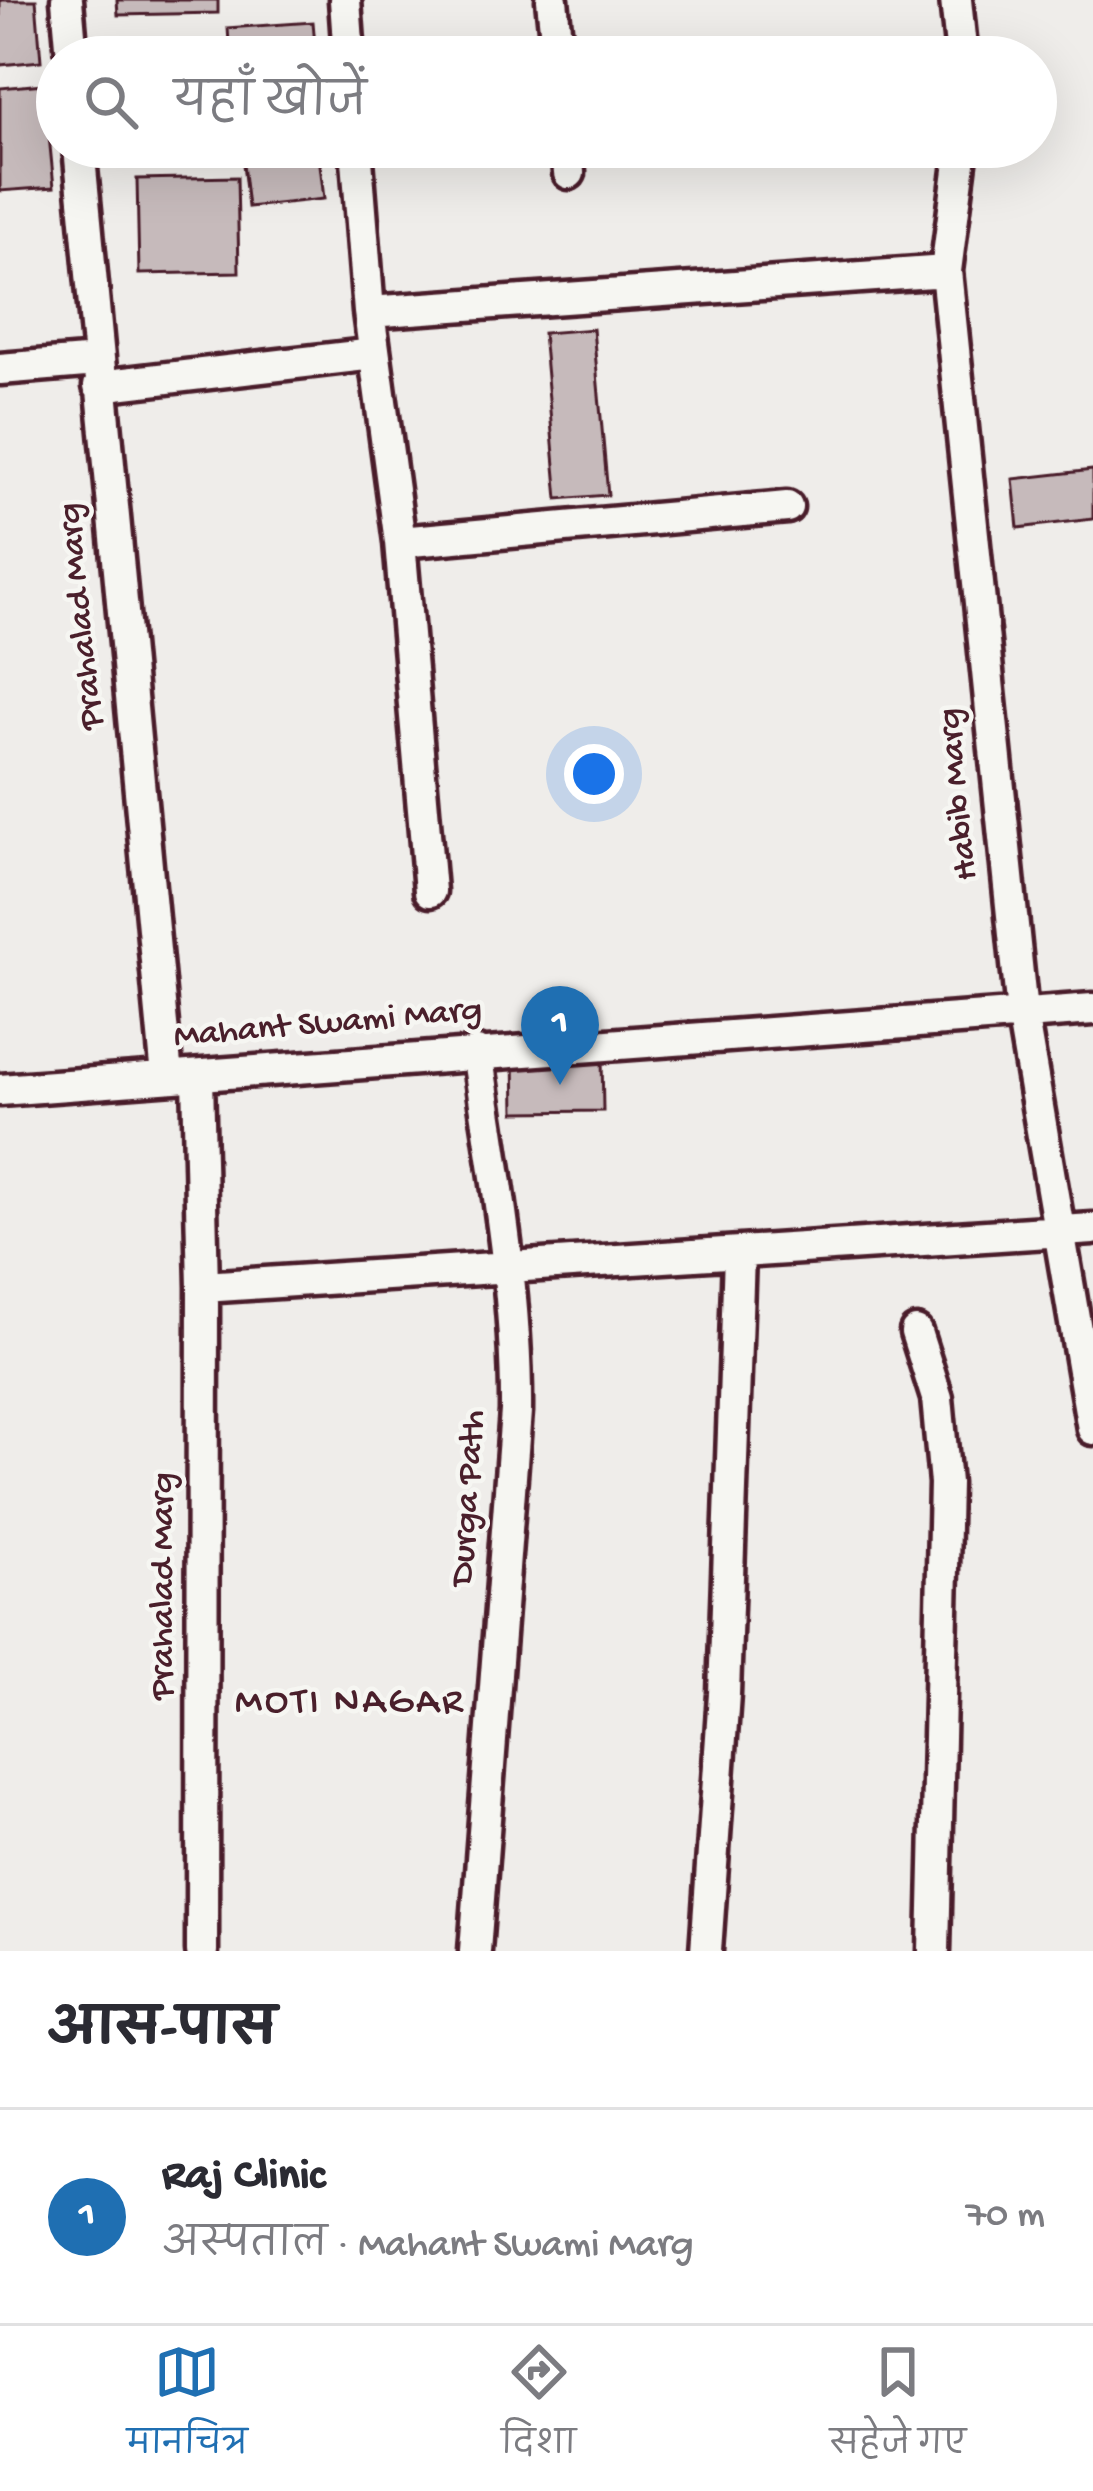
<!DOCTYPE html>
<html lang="hi">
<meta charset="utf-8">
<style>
body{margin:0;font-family:"Gochi Hand","Playpen Sans Deva",sans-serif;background:#f2f2f3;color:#2b2b33}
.you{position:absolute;left:594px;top:774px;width:42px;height:42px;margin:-30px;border:9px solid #fff;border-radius:50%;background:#1a73e8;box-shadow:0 0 0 18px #1a73e833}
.badge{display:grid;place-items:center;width:78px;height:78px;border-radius:50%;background:#1f6fb2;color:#fff;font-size:39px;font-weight:700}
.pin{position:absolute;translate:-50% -99px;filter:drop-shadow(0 3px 6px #0008)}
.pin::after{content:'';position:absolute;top:63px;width:42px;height:36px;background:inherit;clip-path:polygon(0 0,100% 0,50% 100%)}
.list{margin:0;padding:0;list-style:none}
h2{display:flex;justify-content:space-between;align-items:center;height:156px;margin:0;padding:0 48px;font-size:51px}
h2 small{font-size:39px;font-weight:400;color:#7c7c81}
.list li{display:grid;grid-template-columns:78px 1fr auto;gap:36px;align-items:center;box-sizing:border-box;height:216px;padding:0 48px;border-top:3px solid #e1e1e2}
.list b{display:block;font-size:45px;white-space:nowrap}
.list p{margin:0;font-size:39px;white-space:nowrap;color:#7c7c81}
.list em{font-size:39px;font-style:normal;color:#7c7c81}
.icon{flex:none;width:66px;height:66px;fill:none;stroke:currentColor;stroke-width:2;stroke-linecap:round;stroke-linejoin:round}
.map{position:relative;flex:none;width:1093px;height:1951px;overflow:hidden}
.search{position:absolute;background:#fff;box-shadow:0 12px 48px #0002;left:36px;right:36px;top:36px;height:132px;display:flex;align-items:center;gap:30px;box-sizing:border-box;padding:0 42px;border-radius:66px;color:#7c7c81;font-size:45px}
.sheet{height:372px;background:#fff}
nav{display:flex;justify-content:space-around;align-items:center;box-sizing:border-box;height:168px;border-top:3px solid #e1e1e2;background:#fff;font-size:33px;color:#7c7c81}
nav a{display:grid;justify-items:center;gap:6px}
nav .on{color:#1f6fb2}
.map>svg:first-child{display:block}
</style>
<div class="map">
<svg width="1093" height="1951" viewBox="0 0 1093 1951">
<rect width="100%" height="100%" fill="#efedea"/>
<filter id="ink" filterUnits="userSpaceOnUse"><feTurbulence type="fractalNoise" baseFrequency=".00833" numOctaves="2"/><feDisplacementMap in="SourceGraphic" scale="24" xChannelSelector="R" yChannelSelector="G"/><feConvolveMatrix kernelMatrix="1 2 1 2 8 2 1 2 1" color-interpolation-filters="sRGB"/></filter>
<g filter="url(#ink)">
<!-- building -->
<path fill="#c6babb" stroke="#4a1f2b" stroke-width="3" d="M0 0H36L41 61 0 65Z
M117 0H218V13L118 15Z
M313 22 316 57H230L228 28Z
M224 47V57H124L123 49Z
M44 84 54 187 0 191V88Z
M241 147H318L324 199 248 207Z
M237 177 239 272 139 274 137 179Z
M593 329 608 495 558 499 543 333Z
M1093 470V519L1018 528 1013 479Z
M602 1057 603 1111 515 1112 514 1058Z"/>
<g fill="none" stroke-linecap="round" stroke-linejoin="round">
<!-- minor casing -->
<g stroke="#4a1f2b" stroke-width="39">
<path id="minor" d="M67 0 72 57
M345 0 349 57
M552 0 558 57
M956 0 962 57
M79 147 167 1077
M356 147 369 312 400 542 430 891
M567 147 569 173
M962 147 946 271 1022 1013 1093 1429
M369 312 946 271
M0 369 97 361
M99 386 374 354
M400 542 787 507
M198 1077 203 1287 202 1951
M0 1090 1093 1009
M203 1287 1093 1229
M916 1332 937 1398 945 1483 934 1951
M475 1951 516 1411C517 1290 495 1172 477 1052
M706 1951 724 1694 739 1255"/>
</g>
<!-- minor -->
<use href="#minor" stroke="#f6f6f2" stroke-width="30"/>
</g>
</g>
<g text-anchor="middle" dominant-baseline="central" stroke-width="9" stroke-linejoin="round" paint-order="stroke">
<!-- street labels -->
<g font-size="36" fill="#4a1f2b" stroke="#f6f6f2">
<text transform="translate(83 616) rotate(-96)">Prahalad Marg</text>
<text transform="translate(960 794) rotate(-96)">Habib Marg</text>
<text transform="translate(328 1025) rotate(-5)">Mahant Swami Marg</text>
<text transform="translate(470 1498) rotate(-86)">Durga Path</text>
<text transform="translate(164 1586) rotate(-90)">Prahalad Marg</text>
</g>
<!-- neighbourhood labels -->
<g font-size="39" letter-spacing="3" fill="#4a1f2b" stroke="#f6f6f2">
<text x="350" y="1704">MOTI NAGAR</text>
</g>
</g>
</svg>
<div class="you"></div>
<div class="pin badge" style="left:560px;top:1085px">1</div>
<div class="search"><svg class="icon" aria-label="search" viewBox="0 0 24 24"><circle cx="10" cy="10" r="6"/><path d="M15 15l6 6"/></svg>यहाँ खोजें</div>
</div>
<section class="sheet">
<h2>आस-पास<small></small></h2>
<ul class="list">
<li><span class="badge">1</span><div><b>Raj Clinic</b><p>अस्पताल · Mahant Swami Marg</p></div><em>70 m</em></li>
</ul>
</section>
<nav>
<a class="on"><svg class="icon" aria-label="map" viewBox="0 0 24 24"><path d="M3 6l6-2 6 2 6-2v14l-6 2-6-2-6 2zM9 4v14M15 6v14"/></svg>मानचित्र</a>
<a><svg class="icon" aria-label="directions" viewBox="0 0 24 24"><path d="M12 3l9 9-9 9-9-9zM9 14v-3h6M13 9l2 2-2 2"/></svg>दिशा</a>
<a><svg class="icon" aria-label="saved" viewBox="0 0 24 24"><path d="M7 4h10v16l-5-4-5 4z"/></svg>सहेजे गए</a>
</nav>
